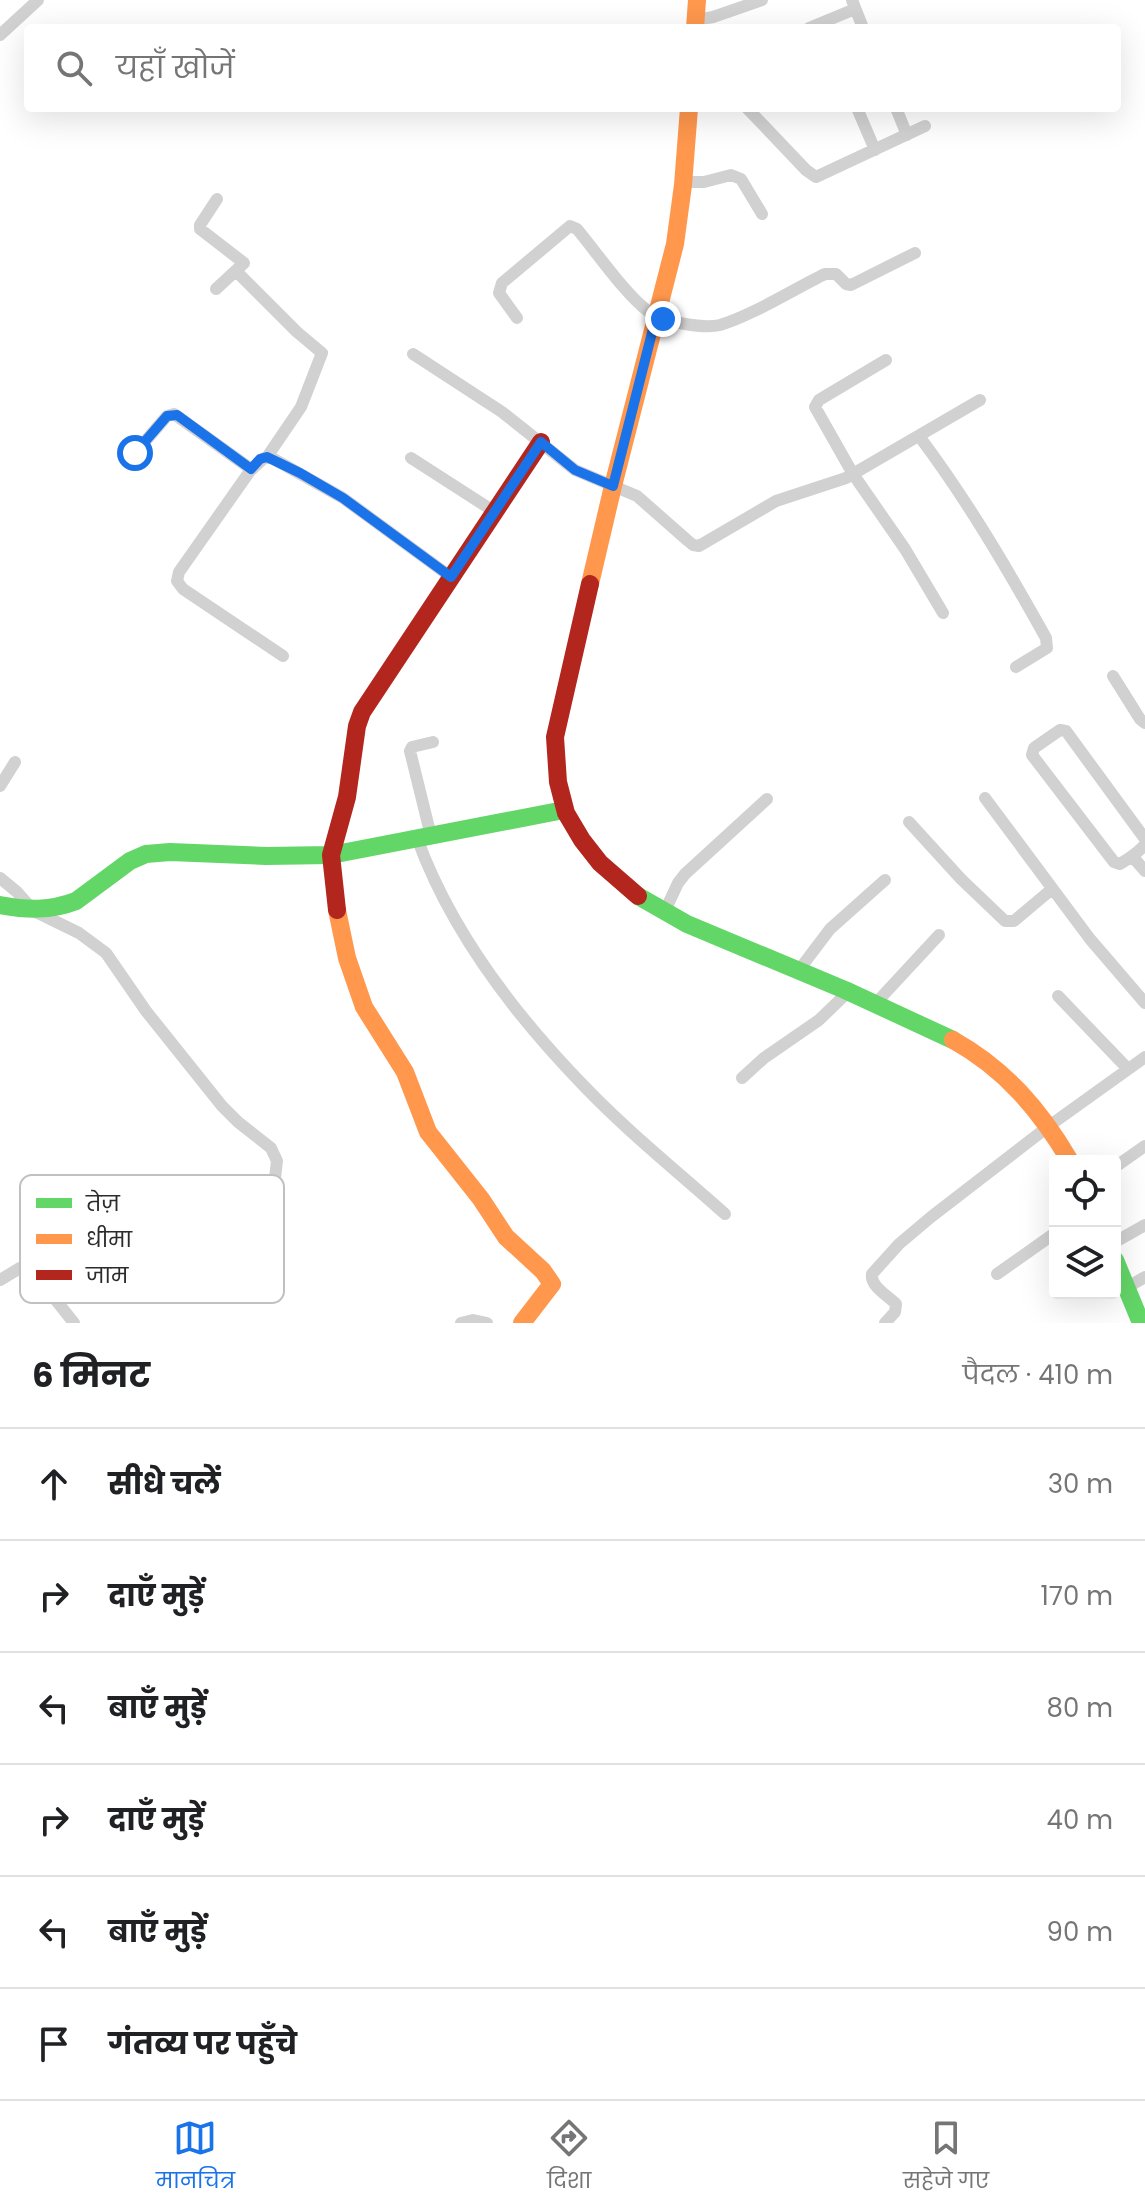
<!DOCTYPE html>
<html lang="hi">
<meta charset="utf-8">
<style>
body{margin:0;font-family:Poppins,"Noto Sans Devanagari",sans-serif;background:#f6f6f6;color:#202124}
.controls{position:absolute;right:24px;bottom:24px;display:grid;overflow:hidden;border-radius:8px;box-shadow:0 8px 32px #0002}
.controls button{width:72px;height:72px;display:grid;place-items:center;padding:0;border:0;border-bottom:2px solid #e0e0e0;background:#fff;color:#202124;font:40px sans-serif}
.stop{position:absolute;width:24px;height:24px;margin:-18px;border:6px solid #1a73e8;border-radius:50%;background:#fff}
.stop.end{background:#1a73e8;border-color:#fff;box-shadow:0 2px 8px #0008}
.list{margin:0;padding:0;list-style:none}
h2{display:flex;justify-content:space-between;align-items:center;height:104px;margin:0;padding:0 32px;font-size:34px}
h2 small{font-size:26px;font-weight:400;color:#757577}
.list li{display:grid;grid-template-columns:52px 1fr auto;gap:24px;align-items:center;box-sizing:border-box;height:112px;padding:0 32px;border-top:2px solid #e0e0e0}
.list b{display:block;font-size:30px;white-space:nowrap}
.list em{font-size:26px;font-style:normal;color:#757577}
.icon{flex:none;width:44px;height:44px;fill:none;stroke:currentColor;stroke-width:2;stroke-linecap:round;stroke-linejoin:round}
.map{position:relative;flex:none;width:1145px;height:1323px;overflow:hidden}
.search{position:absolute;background:#fff;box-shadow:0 8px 32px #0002;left:24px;right:24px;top:24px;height:88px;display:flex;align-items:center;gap:20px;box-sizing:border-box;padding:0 28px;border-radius:8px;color:#757577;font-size:30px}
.sheet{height:776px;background:#fff}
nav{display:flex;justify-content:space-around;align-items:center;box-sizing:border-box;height:112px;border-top:2px solid #e0e0e0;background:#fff;font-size:22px;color:#757577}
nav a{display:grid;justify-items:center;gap:4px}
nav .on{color:#1a73e8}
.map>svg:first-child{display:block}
</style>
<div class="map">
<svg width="1145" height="1323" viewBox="0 0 1145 1323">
<rect width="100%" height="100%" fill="#fff"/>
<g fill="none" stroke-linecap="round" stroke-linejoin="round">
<!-- street -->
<path stroke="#d1d1d1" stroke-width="12" d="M852 0 863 28
M696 20 713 17 762 0
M809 28 855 9
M0 35 38 0
M747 108 806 170 816 177 925 126
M857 108 875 150
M896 108 907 135
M684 182H704L731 175 741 179 762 214
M237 272 297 332 322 353 301 407 267 457
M216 289 244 263 200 229V225L217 199
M517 318 499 293 502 283 570 226 577 229C597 253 625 294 649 312 662 322 705 329 720 325 753 315 794 289 825 274H836L846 284 851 285 915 253
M413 354 502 412 575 470 637 496 687 540 693 545 699 546 776 501 846 478 980 400
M886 360 819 400 815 407 853 474 905 549 943 613
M919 436C967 500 1007 568 1046 638L1047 648 1016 667
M135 453 167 416 174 414 251 469
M411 458 495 512
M283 656 183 589 177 581 179 572 250 471 264 458H272L343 498 451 577
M1113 676 1140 719 1145 723
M0 786 15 762
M985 798 1090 939 1145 1003
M909 822 961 879 1005 921H1014L1052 889
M431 836 410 751 412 747 433 742
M417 838C451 932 515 1015 584 1086 628 1132 678 1172 725 1214
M1145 839 1066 731 1060 730 1034 748 1032 755 1114 862 1120 864C1128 859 1140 852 1145 844
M1132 856 1145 871
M0 878 17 892 34 911 79 933 106 953 146 1011 222 1106 238 1122 271 1148 277 1161 273 1195
M664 913 678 883 685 874 767 799
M799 970 830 929 885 880
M1058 996 1128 1069
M875 1004 939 935
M742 1078 764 1058 819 1020 848 992
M1115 1167 1145 1146
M1115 1242 1145 1225
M997 1274 1055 1233
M0 1280 20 1268 32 1270 74 1323
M1126 1288 1145 1277
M461 1323 473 1320 487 1323
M885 1323 895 1312 896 1304C887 1295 870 1286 872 1274L899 1244 931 1217 1049 1126 1145 1057"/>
<!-- fast -->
<path stroke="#63d668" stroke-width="18" d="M638 896 687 924 845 990 953 1040
M0 905C27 910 50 911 76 901L130 861 146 854 170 852 266 856 331 855 564 810
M1115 1260 1141 1323"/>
<!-- slow -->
<path stroke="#ff974d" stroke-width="18" d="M695 28 697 0
M590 584 613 486 675 244 683 185 689 108
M337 910 347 958 364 1007 405 1072 428 1132 481 1199 506 1237 543 1271 552 1284 522 1323
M953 1040C1005 1069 1040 1110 1070 1161"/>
<!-- jam -->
<path stroke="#b3261e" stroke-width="18" d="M590 584 555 737 558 782 566 813 582 840 600 863 638 896
M337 910 331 855 347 797 357 726 362 712 541 442"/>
</g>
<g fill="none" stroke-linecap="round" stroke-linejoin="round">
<!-- route -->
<path stroke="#1a73e8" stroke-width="10" d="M135 453 167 416 177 415 251 469 260 459 267 457 300 473 343 498 451 577 541 442 575 470 613 486 656 317 663 319"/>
</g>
<!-- legend -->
<rect x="20" y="1175" width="264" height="128" rx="12" fill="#fff" stroke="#c0c0c0" stroke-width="2"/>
<rect x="36" y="1198" width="36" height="10" fill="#63d668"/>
<rect x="36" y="1234" width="36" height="10" fill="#ff974d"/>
<rect x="36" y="1270" width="36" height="10" fill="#b3261e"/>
<g font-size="22" fill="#2c2c2c">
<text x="86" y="1211">तेज़</text>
<text x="86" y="1247">धीमा</text>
<text x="86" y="1283">जाम</text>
</g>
</svg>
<div class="controls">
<button><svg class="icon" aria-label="locate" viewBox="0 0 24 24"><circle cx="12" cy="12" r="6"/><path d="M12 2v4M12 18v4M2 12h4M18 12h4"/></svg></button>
<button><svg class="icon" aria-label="layers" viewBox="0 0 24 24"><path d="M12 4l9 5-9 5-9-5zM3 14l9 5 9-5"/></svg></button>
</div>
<div class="stop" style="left:135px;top:453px"></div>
<div class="stop end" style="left:663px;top:319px"></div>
<div class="search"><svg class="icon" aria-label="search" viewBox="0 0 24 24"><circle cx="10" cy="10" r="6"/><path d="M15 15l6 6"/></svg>यहाँ खोजें</div>
</div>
<section class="sheet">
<h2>6 मिनट<small>पैदल · 410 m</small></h2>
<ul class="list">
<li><svg class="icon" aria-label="ahead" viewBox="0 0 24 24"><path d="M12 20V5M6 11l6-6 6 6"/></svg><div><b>सीधे चलें</b></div><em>30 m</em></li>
<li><svg class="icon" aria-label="right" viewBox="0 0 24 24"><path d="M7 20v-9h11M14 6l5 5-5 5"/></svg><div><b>दाएँ मुड़ें</b></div><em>170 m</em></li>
<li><svg class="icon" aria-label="left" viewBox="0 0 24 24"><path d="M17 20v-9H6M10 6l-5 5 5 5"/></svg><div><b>बाएँ मुड़ें</b></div><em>80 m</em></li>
<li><svg class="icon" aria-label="right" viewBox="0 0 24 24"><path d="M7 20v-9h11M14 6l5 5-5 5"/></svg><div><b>दाएँ मुड़ें</b></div><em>40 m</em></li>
<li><svg class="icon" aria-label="left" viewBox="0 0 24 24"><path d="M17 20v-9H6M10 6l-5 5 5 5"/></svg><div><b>बाएँ मुड़ें</b></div><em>90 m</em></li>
<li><svg class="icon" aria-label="arrive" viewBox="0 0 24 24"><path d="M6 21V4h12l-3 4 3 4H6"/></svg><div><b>गंतव्य पर पहुँचे</b></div></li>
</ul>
</section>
<nav>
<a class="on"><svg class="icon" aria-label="map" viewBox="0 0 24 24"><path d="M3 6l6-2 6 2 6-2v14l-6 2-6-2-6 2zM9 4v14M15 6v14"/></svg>मानचित्र</a>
<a><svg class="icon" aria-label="directions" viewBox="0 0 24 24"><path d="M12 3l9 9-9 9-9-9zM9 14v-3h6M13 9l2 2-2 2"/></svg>दिशा</a>
<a><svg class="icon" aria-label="saved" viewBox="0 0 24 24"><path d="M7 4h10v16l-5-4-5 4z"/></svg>सहेजे गए</a>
</nav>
